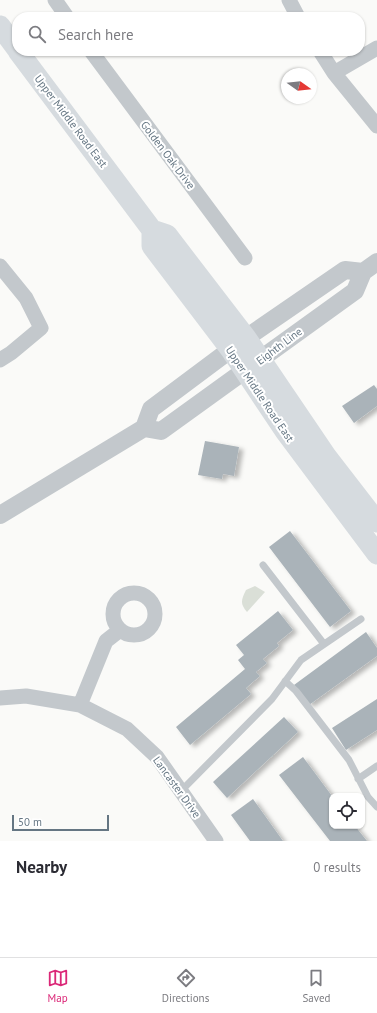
<!DOCTYPE html>
<style>
body{margin:0;font-family:"PT Sans",sans-serif;background:#f2f2f3;color:#2b2b33}
.controls{position:absolute;right:12px;bottom:12px;display:grid;overflow:hidden;border-radius:8px;box-shadow:0 1px 3px #0004}
.controls button{width:36px;height:36px;display:grid;place-items:center;padding:0;border:0;border-bottom:1px solid #e1e1e2;background:#fff;color:#2b2b33;font:20px sans-serif}
.compass{position:absolute;left:281px;top:68px;width:36px;height:36px;border-radius:50%;background:#fff;box-shadow:0 1px 3px #0004;rotate:105deg}
.scale{position:absolute;left:12px;bottom:10px;width:97px;box-sizing:border-box;padding-left:4px;border:2px solid #657683;border-top:0;font-size:11px;line-height:14px;white-space:nowrap;color:#657683;-webkit-text-stroke:3px #fff;paint-order:stroke}
.list{margin:0;padding:0;list-style:none}
h2{display:flex;justify-content:space-between;align-items:center;height:52px;margin:0;padding:0 16px;font-size:17px}
h2 small{font-size:13px;font-weight:400;color:#7c7c81}
.icon{flex:none;width:22px;height:22px;fill:none;stroke:currentColor;stroke-width:2;stroke-linecap:round;stroke-linejoin:round}
.map{position:relative;flex:none;width:377px;height:841px;overflow:hidden}
.search{position:absolute;background:#fff;box-shadow:0 1px 3px #0004;left:12px;right:12px;top:12px;height:44px;display:flex;align-items:center;gap:10px;box-sizing:border-box;padding:0 14px;border-radius:16px;color:#7c7c81;font-size:15px}
.sheet{height:116px;background:#fff}
nav{display:flex;justify-content:space-around;align-items:center;box-sizing:border-box;height:56px;border-top:1px solid #e1e1e2;background:#fff;font-size:11px;color:#7c7c81}
nav a{display:grid;justify-items:center;gap:2px}
nav .on{color:#db2777}
.map>svg:first-child{display:block}
</style>
<div class="map">
<svg width="377" height="841" viewBox="0 0 377 841">
<defs>
<filter id="shadow"><feDropShadow dx="4.5" dy="2.5" stdDeviation="2" flood-color="#0004"/></filter>
</defs>
<rect width="100%" height="100%" fill="#fafaf8"/>
<!-- green -->
<path fill="#dadfd7" d="M255 586 265 592 247 612C240 604 241 600 246 590Z"/>
<!-- building -->
<path fill="#aab3b9" filter="url(#shadow)" d="M374 385 377 389V406L354 423 342 406Z
M205 441 239 447 234 476 223 474 222 479 198 475Z
M290 531 351 611 330 627 269 547Z
M278 611 293 630 277 643 279 646 263 659 267 663 256 672 260 676 246 688 251 694 190 745 176 727 245 669 238 660 244 655 236 645Z
M366 632 377 648V656L309 705 294 685Z
M377 699V730L346 750 332 728Z
M284 717 298 732 227 798 213 782Z
M303 757 332 796V826H355L367 841H330L279 775Z
M253 799 283 841H250L231 815Z"/>
<g fill="none" stroke-linecap="round" stroke-linejoin="round">
<!-- service -->
<path stroke="#c3c8cc" stroke-width="7" d="M263 565 324 644
M285 681 296 691 349 760 368 797 377 807
M358 779 377 766
M181 791 272 699 301 660 361 619"/>
<!-- minor -->
<path stroke="#c3c8cc" stroke-width="15" d="M55 0 67 17
M289 0 298 17
M91 51 245 258
M320 51 334 73 377 126
M334 73 377 48
M0 266 26 298 41 328 11 353 0 360
M113 614a21 21 0 1 1 42 0a21 21 0 1 1-42 0Z
M0 698 26 696 80 705 127 729 157 757 216 841
M80 705 106 641 120 630"/>
<!-- tertiary -->
<path stroke="#c3c8cc" stroke-width="18" d="M144 428 161 431 355 291 363 272 377 262
M0 515 144 428 151 409 246 338 345 270 363 272"/>
<!-- secondary -->
<path stroke="#d6dbdf" stroke-width="21" d="M0 26 17 49
M18 51 152 230 167 235 246 338 326 456 377 522
M152 230V246L231 350 285 431 377 554"/>
</g>
<g text-anchor="middle" dominant-baseline="central" stroke-width="4" stroke-linejoin="round" paint-order="stroke">
<!-- street labels -->
<g font-size="11" fill="#657683" stroke="#fff">
<text transform="translate(71 121) rotate(53)">Upper Middle Road East</text>
<text transform="translate(168 155) rotate(53)">Golden Oak Drive</text>
<text transform="translate(279 346) rotate(-37)">Eighth Line</text>
<text transform="translate(260 394) rotate(56)">Upper Middle Road East</text>
<text transform="translate(177 787) rotate(54)">Lancaster Drive</text>
</g>
</g>
</svg>
<div class="controls">
<button><svg class="icon" aria-label="locate" viewBox="0 0 24 24"><circle cx="12" cy="12" r="6"/><path d="M12 2v4M12 18v4M2 12h4M18 12h4"/></svg></button>
</div>
<svg class="compass" viewBox="-18 -18 36 36"><path d="M0-13l5 13h-10z" fill="#e53935"/><path d="M0 13l5-13h-10z" fill="#7c7c81"/></svg>
<div class="scale">50 m</div>
<div class="search"><svg class="icon" aria-label="search" viewBox="0 0 24 24"><circle cx="10" cy="10" r="6"/><path d="M15 15l6 6"/></svg>Search here</div>
</div>
<section class="sheet">
<h2>Nearby<small>0 results</small></h2>
<ul class="list">
</ul>
</section>
<nav>
<a class="on"><svg class="icon" aria-label="map" viewBox="0 0 24 24"><path d="M3 6l6-2 6 2 6-2v14l-6 2-6-2-6 2zM9 4v14M15 6v14"/></svg>Map</a>
<a><svg class="icon" aria-label="directions" viewBox="0 0 24 24"><path d="M12 3l9 9-9 9-9-9zM9 14v-3h6M13 9l2 2-2 2"/></svg>Directions</a>
<a><svg class="icon" aria-label="saved" viewBox="0 0 24 24"><path d="M7 4h10v16l-5-4-5 4z"/></svg>Saved</a>
</nav>
